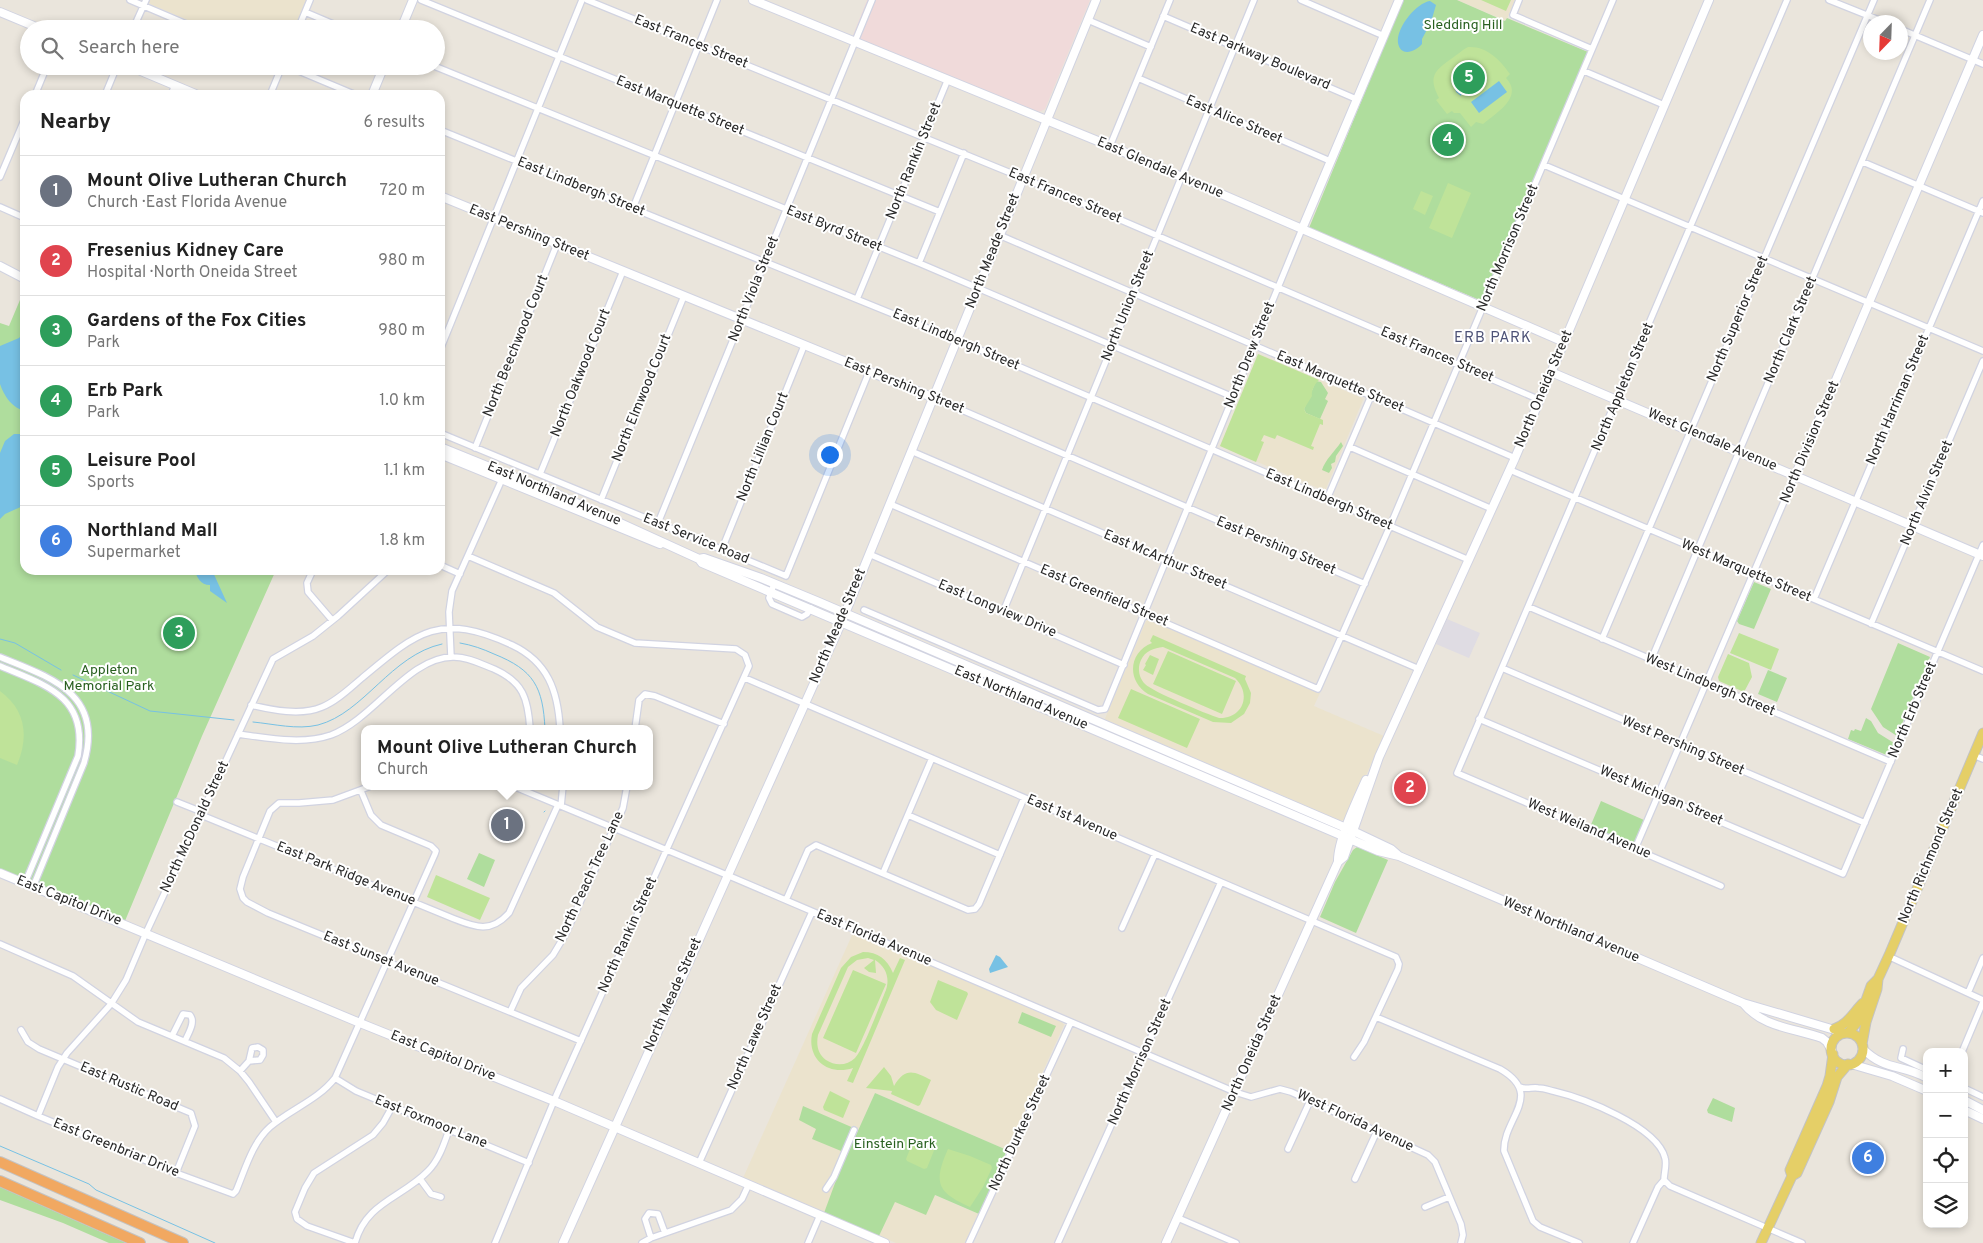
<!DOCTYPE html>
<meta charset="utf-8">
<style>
body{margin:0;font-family:Overpass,sans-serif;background:#f2f2f2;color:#222}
.controls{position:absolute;right:15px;bottom:15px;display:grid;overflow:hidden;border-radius:10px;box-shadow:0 2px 8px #0003}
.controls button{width:45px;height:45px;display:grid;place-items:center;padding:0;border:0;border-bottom:1px solid #e0e0e0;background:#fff;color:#222;font:25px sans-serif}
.compass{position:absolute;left:1863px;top:15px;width:45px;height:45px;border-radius:50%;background:#fff;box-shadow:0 2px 8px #0003;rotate:203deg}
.you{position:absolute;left:829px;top:454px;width:18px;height:18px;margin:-12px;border:4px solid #fff;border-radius:50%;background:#1a73e8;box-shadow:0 0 0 8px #1a73e833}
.badge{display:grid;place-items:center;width:32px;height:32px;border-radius:50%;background:#495deb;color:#fff;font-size:16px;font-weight:700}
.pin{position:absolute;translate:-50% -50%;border:2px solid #fff;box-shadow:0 1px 5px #0006}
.popup{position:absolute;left:361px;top:725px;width:292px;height:65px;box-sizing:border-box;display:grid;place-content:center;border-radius:10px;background:#fff;filter:drop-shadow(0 1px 4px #0005);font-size:16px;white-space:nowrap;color:#767676}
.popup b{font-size:19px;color:#222}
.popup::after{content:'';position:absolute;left:50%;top:100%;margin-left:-10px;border:10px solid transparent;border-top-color:#fff}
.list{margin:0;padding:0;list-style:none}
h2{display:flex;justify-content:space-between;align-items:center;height:65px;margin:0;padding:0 20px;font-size:21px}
h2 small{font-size:16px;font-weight:400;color:#767676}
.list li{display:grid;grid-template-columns:32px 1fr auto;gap:15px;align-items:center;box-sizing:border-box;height:70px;padding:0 20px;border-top:1px solid #e0e0e0}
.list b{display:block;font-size:19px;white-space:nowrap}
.list p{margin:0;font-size:16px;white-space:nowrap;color:#767676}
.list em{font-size:16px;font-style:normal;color:#767676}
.icon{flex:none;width:28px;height:28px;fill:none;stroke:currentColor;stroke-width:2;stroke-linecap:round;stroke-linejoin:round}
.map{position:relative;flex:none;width:1983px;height:1243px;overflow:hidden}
.search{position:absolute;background:#fff;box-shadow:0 2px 8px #0003;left:20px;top:20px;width:425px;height:55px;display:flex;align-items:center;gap:12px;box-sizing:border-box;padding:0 18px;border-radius:28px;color:#767676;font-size:19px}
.panel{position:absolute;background:#fff;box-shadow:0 2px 8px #0003;left:20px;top:90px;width:425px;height:485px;border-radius:15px}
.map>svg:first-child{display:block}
</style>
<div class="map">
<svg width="1983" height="1243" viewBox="0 0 1983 1243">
<rect width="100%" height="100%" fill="#eae5dc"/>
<!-- industrial -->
<path fill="#dfdce3" d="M1447 619 1480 633 1469 658 1436 644Z"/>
<!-- education -->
<path fill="#ebe3cd" d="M149 0H306L294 29H209L152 5 149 3Z
M1457 0H1515L1506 21Z
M1259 354 1362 398 1363 400 1325 491 1220 446Z
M1150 619 1320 693 1314 706 1384 736 1346 819 1340 821 1238 776 1221 771 1104 721 1146 621Z
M853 933 1062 1022 1064 1025 1007 1150 875 1093 839 1175 836 1186 824 1213 743 1178Z
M904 1182 979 1214 966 1243H896L879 1236Z"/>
<!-- medical -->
<path fill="#f0dada" d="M867 0H1090L1045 109 1039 112 863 41 853 35Z"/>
<!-- green -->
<path fill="#afdd9d" d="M1403 0H1457L1505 21 1507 18 1588 52 1482 301 1309 228Z
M25 288V570H276L202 736 125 921 0 869V323L9 326Z
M1316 381 1321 382 1328 393 1325 399 1328 401 1320 419 1306 413 1304 409Z
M1341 442 1343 446 1336 456 1335 462 1331 464 1332 468 1329 473 1322 470C1325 460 1335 451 1341 442Z
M1754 582 1771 589 1754 629 1739 624 1737 621Z
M1898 643 1930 657 1897 736 1883 727 1871 709Z
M1768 670 1787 678 1777 702 1758 694Z
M1866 718 1871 721 1878 733 1894 743 1889 756 1848 739 1851 730 1854 731 1855 729 1861 731Z
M1601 801 1644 820 1634 845 1590 827Z
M1357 847 1388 860 1356 933 1320 917 1335 882 1353 850Z
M479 853 495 860 484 887 467 879Z
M1022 1012 1056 1026 1051 1037 1018 1023Z
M875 1093 1007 1150 979 1214 935 1195 926 1215 895 1202 879 1236 824 1213 838 1175Z
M1713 1098 1735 1108 1732 1122 1708 1113 1707 1110Z
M803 1106 856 1129 846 1153 812 1139 816 1129 799 1120Z
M0 1187 126 1243H109L63 1223 0 1200Z"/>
<!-- pitch -->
<path fill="#bfe399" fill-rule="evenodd" d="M1481 0H1511L1506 11Z
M1468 47C1487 46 1500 60 1510 74L1506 78C1524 97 1496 113 1483 124L1476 122 1471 127 1460 113H1454L1452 111 1447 114 1436 100 1439 98C1428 77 1434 71 1451 59 1457 55 1462 50 1468 47Z
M1448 183 1471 193 1452 238 1429 228Z
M1421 191 1433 196 1425 215 1413 209Z
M1258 354 1319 380C1315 383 1311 391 1312 396L1304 409 1306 413 1323 420V425L1320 424 1311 446 1314 447 1313 450 1277 435 1275 439 1264 435 1261 441 1264 442 1256 462 1220 446Z
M1739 633 1779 649 1771 670 1730 653Z
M1153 635 1246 676 1245 679 1251 693 1250 703 1244 714 1231 723 1213 722 1148 694C1126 680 1129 652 1152 643L1150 641ZM1163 647 1235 678C1252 694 1243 719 1219 718 1207 714 1153 692 1145 684 1139 678 1137 668 1141 660 1145 651 1154 648 1163 647Z
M1168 651 1236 681 1222 714 1153 684Z
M1728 654 1749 663 1752 677 1744 692 1719 681 1718 677Z
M1150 655 1159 659 1153 675 1143 670 1146 665 1145 664Z
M1131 689 1200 719 1187 748 1118 718Z
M0 691C26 710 29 737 17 765L0 758Z
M436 875 490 898 480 920 427 897Z
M863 952C878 952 887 959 893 973L900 958 905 960 853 1083 847 1081 853 1068C829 1076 807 1060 812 1034L841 968 851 957ZM868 958 874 960 864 968 869 972 876 973 875 960C886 967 890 978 886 990 880 1004 864 1049 855 1058 847 1066 835 1066 826 1060 818 1054 816 1045 818 1035L848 967 857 960Z
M853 970 886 984 856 1053 823 1038Z
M938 980 967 992 968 994 957 1020 936 1010 930 1002Z
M884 1067 891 1076 894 1086C905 1067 914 1071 931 1080L920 1105 918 1106 891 1094 892 1091 866 1088Z
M830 1091 850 1101 843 1118 824 1110 823 1107Z
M917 1138 934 1145 935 1148 927 1168 924 1169 907 1161 906 1159 914 1139Z
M948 1149 970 1156 991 1165 992 1168 983 1187 970 1207C937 1192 933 1183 948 1149Z"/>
<!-- water -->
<path fill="#77c1e4" d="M1430 1 1436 5 1431 22 1422 39V44C1416 51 1401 58 1398 43 1396 28 1416 3 1430 1Z
M1465 61H1473L1474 82 1468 89 1463 90 1461 96 1456 92 1454 84H1461L1465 78 1468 76 1465 74Z
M1499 81 1507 92 1479 113 1471 102Z
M25 331V411C12 408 4 396 0 384V346L19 338Z
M14 434H20L25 436V505L5 514 0 519V453L5 441Z
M194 570H212L227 603 210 591V585C200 585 198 578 194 570Z
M996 955 1000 957 1008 967 990 973 989 969Z"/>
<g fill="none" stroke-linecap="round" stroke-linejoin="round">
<!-- stream -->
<path stroke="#77c1e4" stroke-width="1" d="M0 639 15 643 61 670
M460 643C472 645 483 649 494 654 534 670 543 687 545 729
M73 675 150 711 234 720
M253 722C274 724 297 730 318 725 364 713 391 655 442 644
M544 812 545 811
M0 1146 89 1184 96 1190 215 1243"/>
<!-- street casing -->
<g stroke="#d1d3e1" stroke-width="8">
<path id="street" d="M130 0 198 29
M421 0 940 212
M587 0 1023 178 1540 400
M1301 0 1384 36
M1519 0 1513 15 1592 49
M1829 0 1884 22
M305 12 345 29
M1163 16 1356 99
M1088 20 1151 47
M133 29 146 0
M298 29 310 0
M1900 29 1983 64
M287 66 356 95
M434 66 919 263 1233 397
M1584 71 1664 105
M1138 78 1330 161
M35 95 47 66
M105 95 117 66
M171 95 175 85
M270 95 282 66
M440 130 957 340 1469 560
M1110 146 1170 0
M1863 162 1983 213
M1544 165 1983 351
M0 177 25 118
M440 206 443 197
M0 207 25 218
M633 208 717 0
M999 235 1515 458
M919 263 964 153
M857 299 948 79
M440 350 582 0
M934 398 1365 584
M440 433 786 576 869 372
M1350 447 1492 509
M475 448 557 244
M911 451 1419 669
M1510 470 1983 671
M540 474 623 271
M1327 499 1371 396
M601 500 684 296
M890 504 1318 689 1390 526 1613 0
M658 523 872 0
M722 549 804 346
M869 554 1124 665
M468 556 554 593 597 627 635 643 736 649 745 655 749 666 556 1096 495 1243
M440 565 460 574
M313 570 307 583 308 592 332 620
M774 584 769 598 772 604 802 617 807 614 811 608
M1814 599 1983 201
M1529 607 1891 762
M864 610 1098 710 1105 709 1302 229
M1003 612 1254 0
M1871 624 1983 361
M1602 639 1874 0
M0 657C52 678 104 694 84 763L33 887
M451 657 449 612 452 591 503 477
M1651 660 1930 0
M0 666C45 685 88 696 78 756L25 883
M1502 668 1865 823
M745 678 1396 957 1399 964 1398 969 1364 1042 1354 1057
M251 705C272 710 301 716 322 707 337 701 350 688 362 678 418 631 440 612 512 645 548 662 558 691 560 729
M1479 719 1843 874 1983 545
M635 729 639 700 645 694 655 696 724 724
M238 734C268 738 302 745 331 735 374 719 409 656 454 657 468 657 481 664 494 669 523 682 528 698 530 729
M1973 755 1983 759
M371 786 333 800 299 803H279L270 811 243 877 240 889 243 898 247 902 268 913 581 1041
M513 786 734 878 1235 1092 1251 1097 1280 1089 1291 1092 1428 1155 1435 1162 1461 1224 1463 1235 1461 1243
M177 802 202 812
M561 806 563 786
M201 815 452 918C475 927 490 934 509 913L558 805
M908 815 1000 855
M1635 849 1795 476
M883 873 932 758
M1721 886 1457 773 1787 0
M786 900 808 850 816 845 968 910 975 909 979 904 1024 798
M1122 928 1155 854
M0 944 73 976 138 1022 224 1058 240 1071 249 1082 276 1122
M1888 956 1983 1000
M1968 993 1983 958
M510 1012 521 988 553 955 565 935 623 808 627 786
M1376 1017 1500 1069C1545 1095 1503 1118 1504 1151L1533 1221 1540 1227 1579 1243
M21 1030 28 1042 39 1049 191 1113 195 1126 176 1173
M172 1036 183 1014 190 1015C196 1022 188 1034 185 1041
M1903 1049 1901 1058 1927 1070
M1962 1052 1983 1002
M240 1071 249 1061 252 1048 258 1047 263 1050V1055L260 1060 249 1061
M335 1078 356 1091 529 1163
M1520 1087C1526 1090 1532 1087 1538 1088 1543 1088 1549 1090 1553 1091 1583 1098 1657 1126 1665 1158 1667 1165 1664 1173 1664 1180
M1964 1088 1983 1097
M0 1099 38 1116 176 1173 233 1194 236 1191C245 1170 252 1143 270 1127 291 1109 318 1100 335 1078L435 854 436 851 431 846 381 825 371 815 361 791
M38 1116 58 1067 67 1053 111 1004 126 980 146 933 273 659 313 636 338 616 388 570
M1288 1149 1310 1101
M699 1163 812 912
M420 1179 431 1194 441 1197
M1355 1179 1377 1131
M1664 1180 1670 1186 1802 1243
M826 1189 834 1177 854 1130
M1425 1207 1449 1197
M1178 1218 1236 1243
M651 1238 645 1219 649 1213 658 1214 665 1233
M355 1243 307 1226 297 1219 295 1212 305 1188 314 1173 373 1135 383 1123 392 1107
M355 1243C366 1202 402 1198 428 1171 439 1160 444 1144 449 1130
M642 1243 651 1238 731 1210 742 1199 749 1184
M808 1243 820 1215
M969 1243 1071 1022
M1058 1243 1221 882
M1633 1243 1658 1187 1664 1180"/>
</g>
<!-- secondary casing -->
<g stroke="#d1d3e1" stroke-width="10">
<path id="secondary" d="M753 0 1110 146 1564 342
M0 12 41 29
M401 29 413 0
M129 66 198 95
M372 95 384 66
M440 196 934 398
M1302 229 1399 0
M0 266 25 279
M1551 372 1983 556
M440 447 561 496 699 559 704 558 761 578 819 602 1353 831 1391 849 1399 856
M440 454 660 544
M1795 476 1983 35
M699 559 702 563 1378 851 1399 856 1743 1003 1845 1033
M1338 862C1337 842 1357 800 1366 780
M0 873 360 1023 554 1101 885 1243
M1743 1003C1763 1028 1794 1028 1822 1038L1827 1042 1832 1051
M1863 1049C1885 1071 1902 1064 1927 1078
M1851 1064 1892 1076 1927 1091
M1964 1100 1983 1110
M1964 1110 1983 1119
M563 1243 842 621 1096 0
M1166 1243 1338 862 1344 857 1379 757 1515 458 1709 0"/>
</g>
<!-- primary casing -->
<g stroke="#c3c3c3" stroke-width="11">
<path id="primary" d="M1834 1029C1848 1024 1853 1013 1863 1003
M1848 1033 1859 1020 1871 986 1878 979 1890 953 1983 733
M1831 1049a16 16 0 1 1 32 0a16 16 0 1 1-32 0Z
M1862 1044 1866 1022 1877 989 1878 979
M1792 1176 1797 1173 1829 1102 1837 1077 1848 1064
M1761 1243 1792 1176 1790 1170 1827 1086 1830 1076 1833 1054"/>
</g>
<!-- highway casing -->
<g stroke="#c3c3c3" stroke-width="12">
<path id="highway" d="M0 1162 183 1243
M0 1181 140 1243"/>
</g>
<!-- street -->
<use href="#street" stroke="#fff" stroke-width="5.5"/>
<!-- secondary -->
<use href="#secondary" stroke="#fff" stroke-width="8"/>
<!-- primary -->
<use href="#primary" stroke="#e5cf67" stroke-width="9"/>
<!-- highway -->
<use href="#highway" stroke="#f1a861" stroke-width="10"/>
</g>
<g text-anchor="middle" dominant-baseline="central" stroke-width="4" stroke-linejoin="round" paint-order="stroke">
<!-- park labels -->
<g font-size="14" fill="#296020" stroke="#fff">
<text x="1463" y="25">Sledding Hill</text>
<text x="109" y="670">Appleton<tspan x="109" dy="16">Memorial Park</tspan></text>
<text x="895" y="1144">Einstein Park</text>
</g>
<!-- street labels -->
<g font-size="14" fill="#292929" stroke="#fff">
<text transform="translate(691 42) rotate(22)">East Frances Street</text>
<text transform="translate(1260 57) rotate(23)">East Parkway Boulevard</text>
<text transform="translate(680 106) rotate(22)">East Marquette Street</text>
<text transform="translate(1234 120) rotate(23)">East Alice Street</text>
<text transform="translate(914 161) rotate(-68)">North Rankin Street</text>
<text transform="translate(1160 168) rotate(23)">East Glendale Avenue</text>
<text transform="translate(581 187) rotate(22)">East Lindbergh Street</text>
<text transform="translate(1065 196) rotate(23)">East Frances Street</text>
<text transform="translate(834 229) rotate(22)">East Byrd Street</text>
<text transform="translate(529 233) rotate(22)">East Pershing Street</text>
<text transform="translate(1508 248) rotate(-67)">North Morrison Street</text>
<text transform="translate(993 251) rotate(-68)">North Meade Street</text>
<text transform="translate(754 289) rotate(-68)">North Viola Street</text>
<text transform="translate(1128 306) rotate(-68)">North Union Street</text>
<text transform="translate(1738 319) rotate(-67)">North Superior Street</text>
<text transform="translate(1791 330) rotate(-67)">North Clark Street</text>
<text transform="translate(956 340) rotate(23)">East Lindbergh Street</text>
<text transform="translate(516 346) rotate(-68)">North Beechwood Court</text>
<text transform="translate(1250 355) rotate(-68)">North Drew Street</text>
<text transform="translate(1437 355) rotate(23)">East Frances Street</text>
<text transform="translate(581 373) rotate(-68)">North Oakwood Court</text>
<text transform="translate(1340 382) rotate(23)">East Marquette Street</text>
<text transform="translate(904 386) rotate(22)">East Pershing Street</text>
<text transform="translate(1623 387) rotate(-67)">North Appleton Street</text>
<text transform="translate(1544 389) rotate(-67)">North Oneida Street</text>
<text transform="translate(642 398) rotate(-68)">North Elmwood Court</text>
<text transform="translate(1898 400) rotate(-67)">North Harriman Street</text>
<text transform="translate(1712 440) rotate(23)">West Glendale Avenue</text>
<text transform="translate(1810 442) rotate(-67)">North Division Street</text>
<text transform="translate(763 447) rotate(-68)">North Lillian Court</text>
<text transform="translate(1927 493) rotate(-67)">North Alvin Street</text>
<text transform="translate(554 494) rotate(23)">East Northland Avenue</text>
<text transform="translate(1329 500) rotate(23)">East Lindbergh Street</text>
<text transform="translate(696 539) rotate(22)">East Service Road</text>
<text transform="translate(1276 546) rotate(23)">East Pershing Street</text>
<text transform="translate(1165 560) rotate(23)">East McArthur Street</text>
<text transform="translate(1746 571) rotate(23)">West Marquette Street</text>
<text transform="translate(1104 596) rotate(23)">East Greenfield Street</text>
<text transform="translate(997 609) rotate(23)">East Longview Drive</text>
<text transform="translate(838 626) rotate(-67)">North Meade Street</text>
<text transform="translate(1710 685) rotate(23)">West Lindbergh Street</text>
<text transform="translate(1021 698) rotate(23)">East Northland Avenue</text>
<text transform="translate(1913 710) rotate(-67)">North Erb Street</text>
<text transform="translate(1683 746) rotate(23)">West Pershing Street</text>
<text transform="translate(1661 796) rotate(23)">West Michigan Street</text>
<text transform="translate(1072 818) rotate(23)">East 1st Avenue</text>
<text transform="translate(195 827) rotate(-65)">North McDonald Street</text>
<text transform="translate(1589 829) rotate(23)">West Weiland Avenue</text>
<text transform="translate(1931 856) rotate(-67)">North Richmond Street</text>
<text transform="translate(346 874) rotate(22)">East Park Ridge Avenue</text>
<text transform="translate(590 877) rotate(-65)">North Peach Tree Lane</text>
<text transform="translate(69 901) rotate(22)">East Capitol Drive</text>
<text transform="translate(1571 930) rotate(23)">West Northland Avenue</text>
<text transform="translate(628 935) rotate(-66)">North Rankin Street</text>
<text transform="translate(874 938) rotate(23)">East Florida Avenue</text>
<text transform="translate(381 959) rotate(22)">East Sunset Avenue</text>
<text transform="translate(673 995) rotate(-66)">North Meade Street</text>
<text transform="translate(755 1037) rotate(-66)">North Lawe Street</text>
<text transform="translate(1252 1053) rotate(-66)">North Oneida Street</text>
<text transform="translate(443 1056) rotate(22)">East Capitol Drive</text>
<text transform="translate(1140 1062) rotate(-66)">North Morrison Street</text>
<text transform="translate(129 1087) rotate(23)">East Rustic Road</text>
<text transform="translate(1355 1121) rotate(25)">West Florida Avenue</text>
<text transform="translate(431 1122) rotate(22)">East Foxmoor Lane</text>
<text transform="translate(1020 1133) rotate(-65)">North Durkee Street</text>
<text transform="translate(116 1148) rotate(22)">East Greenbriar Drive</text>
</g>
<!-- neighbourhood labels -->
<g font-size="15" letter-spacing="1" fill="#4d5276" stroke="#fff">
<text x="1493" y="338">ERB PARK</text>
</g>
</g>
</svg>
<div class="controls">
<button>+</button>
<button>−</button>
<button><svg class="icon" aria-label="locate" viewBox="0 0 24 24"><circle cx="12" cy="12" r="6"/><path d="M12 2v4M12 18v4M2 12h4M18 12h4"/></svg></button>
<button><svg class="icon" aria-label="layers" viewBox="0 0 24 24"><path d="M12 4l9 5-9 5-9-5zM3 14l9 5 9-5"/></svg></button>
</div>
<svg class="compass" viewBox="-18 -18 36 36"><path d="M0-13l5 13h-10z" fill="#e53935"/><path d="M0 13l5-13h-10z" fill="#767676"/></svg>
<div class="you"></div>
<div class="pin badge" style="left:507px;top:825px;background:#6b7280">1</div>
<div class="popup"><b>Mount Olive Lutheran Church</b>Church</div>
<div class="pin badge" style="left:1410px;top:788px;background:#e0444e">2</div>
<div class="pin badge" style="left:179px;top:633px;background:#2e9e5b">3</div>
<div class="pin badge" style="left:1448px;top:140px;background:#2e9e5b">4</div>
<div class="pin badge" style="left:1469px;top:78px;background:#2e9e5b">5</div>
<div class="pin badge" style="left:1868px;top:1158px;background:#3f7fe0">6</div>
<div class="search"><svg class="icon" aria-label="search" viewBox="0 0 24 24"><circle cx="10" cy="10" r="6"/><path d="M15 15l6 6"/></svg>Search here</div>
<section class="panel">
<h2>Nearby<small>6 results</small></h2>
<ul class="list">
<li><span class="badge" style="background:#6b7280">1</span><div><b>Mount Olive Lutheran Church</b><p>Church · East Florida Avenue</p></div><em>720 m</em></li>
<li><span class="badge" style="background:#e0444e">2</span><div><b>Fresenius Kidney Care</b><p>Hospital · North Oneida Street</p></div><em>980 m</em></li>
<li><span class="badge" style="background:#2e9e5b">3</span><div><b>Gardens of the Fox Cities</b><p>Park</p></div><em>980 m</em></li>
<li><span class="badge" style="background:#2e9e5b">4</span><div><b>Erb Park</b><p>Park</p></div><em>1.0 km</em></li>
<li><span class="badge" style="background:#2e9e5b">5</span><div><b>Leisure Pool</b><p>Sports</p></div><em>1.1 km</em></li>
<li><span class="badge" style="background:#3f7fe0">6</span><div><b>Northland Mall</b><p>Supermarket</p></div><em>1.8 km</em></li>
</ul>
</section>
</div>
